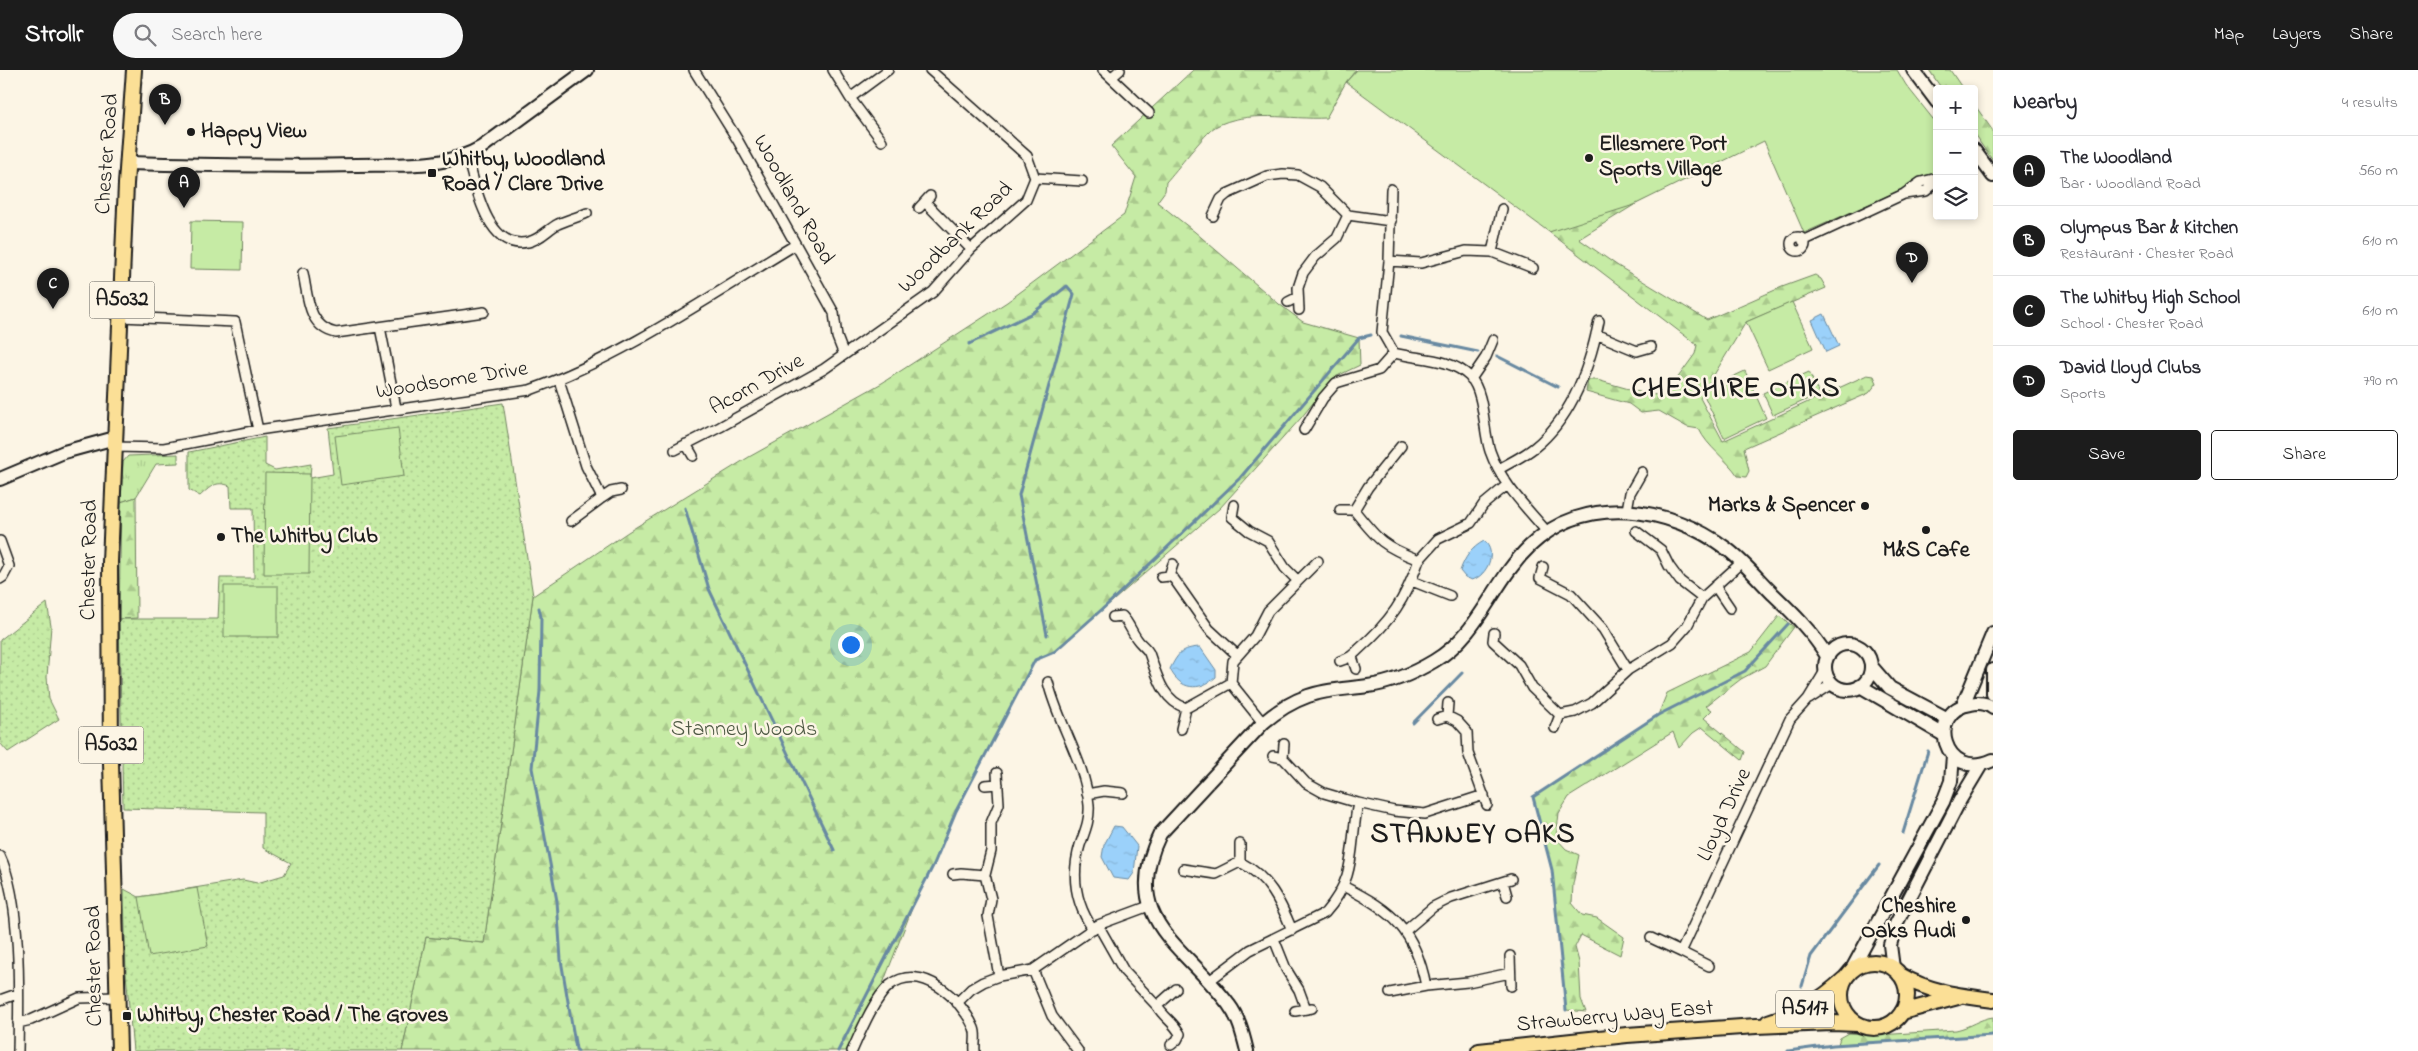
<!DOCTYPE html>
<meta charset="utf-8">
<style>
body{margin:0;font-family:"Indie Flower",sans-serif;background:#f7f7f7;color:#2b2b33}
.controls{position:absolute;right:15px;top:15px;display:grid;overflow:hidden;border-radius:5px;box-shadow:0 2px 8px #0003}
.controls button{width:45px;height:45px;display:grid;place-items:center;padding:0;border:0;border-bottom:1px solid #e1e1e2;background:#fff;color:#2b2b33;font:25px sans-serif}
.you{position:absolute;left:850px;top:574px;width:18px;height:18px;margin:-12px;border:4px solid #fff;border-radius:50%;background:#1a73e8;box-shadow:0 0 0 8px #1a73e833}
.badge{display:grid;place-items:center;width:32px;height:32px;border-radius:50%;background:#1c1c1c;color:#fff;font-size:16px;font-weight:700}
.pin{position:absolute;translate:-50% -41px;filter:drop-shadow(0 1px 2px #0008)}
.pin::after{content:'';position:absolute;top:26px;width:18px;height:15px;background:inherit;clip-path:polygon(0 0,100% 0,50% 100%)}
.list{margin:0;padding:0;list-style:none}
h2{display:flex;justify-content:space-between;align-items:center;height:65px;margin:0;padding:0 20px;font-size:21px}
h2 small{font-size:16px;font-weight:400;color:#7c7c81}
.list li{display:grid;grid-template-columns:32px 1fr auto;gap:15px;align-items:center;box-sizing:border-box;height:70px;padding:0 20px;border-top:1px solid #e1e1e2}
.list b{display:block;font-size:19px;white-space:nowrap}
.list p{margin:0;font-size:16px;white-space:nowrap;color:#7c7c81}
.list em{font-size:16px;font-style:normal;color:#7c7c81}
.actions{display:flex;gap:10px;padding:15px 20px}
.actions a{flex:1;padding:11px 0;border:1px solid #1c1c1c;border-radius:5px;text-align:center;font-size:18px;color:#1c1c1c}
.actions .main{background:#1c1c1c;color:#fff}
.icon{flex:none;width:28px;height:28px;fill:none;stroke:currentColor;stroke-width:2;stroke-linecap:round;stroke-linejoin:round}
.map{position:relative;flex:none;width:1993px;height:981px;overflow:hidden}
header{display:flex;align-items:center;gap:30px;box-sizing:border-box;height:70px;padding:0 25px;background:#1c1c1c;color:#fff}
header strong{font-size:24px}
nav{display:flex;gap:28px;margin-inline-start:auto;font-size:18px}
.search{width:350px;height:45px;background:#f7f7f7;display:flex;align-items:center;gap:12px;box-sizing:border-box;padding:0 18px;border-radius:28px;color:#7c7c81;font-size:19px}
main{display:flex}
aside{flex:1;background:#fff}
.map>svg:first-child{display:block}
</style>
<header>
<strong>Strollr</strong>
<div class="search"><svg class="icon" aria-label="search" viewBox="0 0 24 24"><circle cx="10" cy="10" r="6"/><path d="M15 15l6 6"/></svg>Search here</div>
<nav><a>Map</a><a>Layers</a><a>Share</a></nav>
</header>
<main>
<div class="map">
<svg width="1993" height="981" viewBox="0 0 1993 981">
<defs>
<pattern id="grass-tufts" width="24" height="20" patternUnits="userSpaceOnUse" patternTransform="scale(1.25)"><rect width="24" height="20" fill="#c6eba5"/><path d="M3 7l-1-3M5 7V3M7 7l1-3M15 17l-1-3M17 17v-4M19 17l1-3" fill="none" stroke="#aac98d"/></pattern>
<pattern id="forest-firs" width="22" height="20" patternUnits="userSpaceOnUse" patternTransform="scale(1.25)"><rect width="22" height="20" fill="#c6eba5"/><path d="M5 1l3.5 6h-7zM16 11l3.5 6h-7z" fill="#aac98d"/></pattern>
<pattern id="park-dots" width="8" height="8" patternUnits="userSpaceOnUse" patternTransform="scale(1.25)"><rect width="8" height="8" fill="#c6eba5"/><path d="M2 2h.1M6 6h.1" fill="none" stroke="#aac98d" stroke-width="1.8" stroke-linecap="round"/></pattern>
<pattern id="water-ripples" width="26" height="14" patternUnits="userSpaceOnUse" patternTransform="scale(1.25)"><rect width="26" height="14" fill="#9bd1fa"/><path d="M2 4q2-2 4 0t4 0M15 11q2-2 4 0t4 0" fill="none" stroke="#85b3d6"/></pattern>
</defs>
<rect width="100%" height="100%" fill="#fcf5e5"/>
<filter id="ink" filterUnits="userSpaceOnUse"><feTurbulence type="fractalNoise" baseFrequency=".02" numOctaves="2"/><feDisplacementMap in="SourceGraphic" scale="10" xChannelSelector="R" yChannelSelector="G"/><feConvolveMatrix kernelMatrix="1 2 1 2 8 2 1 2 1" color-interpolation-filters="sRGB"/></filter>
<g filter="url(#ink)">
<!-- grass -->
<path fill="url(#grass-tufts)" stroke="#718460" d="M178 384V393L156 394 136 427 121 432 123 392 128 386Z"/>
<!-- forest -->
<path fill="url(#forest-firs)" stroke="#718460" d="M1193 0H1356L1346 12 1326 48C1292 50 1246 39 1215 57 1205 63 1176 101 1166 112L1165 121 1157 132 1195 162 1279 234 1303 252 1359 268 1360 295 1333 308 1301 348 1220 438 1054 582 1035 590 956 741 934 794 913 836 882 916 846 981H402L426 867 484 873 533 526 628 462 749 387 882 313 1007 232 1124 145 1136 107 1111 76Z
M1929 0H1950L1963 19H1942Z
M1974 34 1993 61V91L1974 64Z
M1753 70 1634 135 1579 169 1618 196 1707 250 1782 217 1815 205 1821 209 1826 218 1746 252 1700 328 1723 371 1867 305 1874 306 1877 313 1869 323 1744 378 1749 401 1746 407 1738 406C1727 389 1707 377 1699 359L1687 357 1659 341 1641 343 1629 334 1586 322 1588 310H1597L1650 325 1666 324 1695 284 1697 275 1549 162Z
M136 427 137 548 119 549 121 432Z
M1779 546 1794 557 1765 596 1741 609 1706 636 1712 640 1704 648 1745 682 1742 690 1702 657 1693 663 1679 678 1673 662 1569 727 1559 743 1556 768 1566 779 1579 785 1573 814 1572 833 1582 845 1597 848 1624 867 1620 885 1581 865 1575 877 1579 892 1581 929 1586 942 1566 940 1552 800 1533 727 1658 645 1667 623 1751 582Z
M1993 947V965L1838 974 1840 968 1849 963 1879 965 1956 960C1970 957 1979 949 1993 947Z"/>
<!-- park -->
<path fill="url(#park-dots)" stroke="#718460" d="M503 333 533 526 484 873 426 867 402 981H133L126 903 124 819 139 827 243 810 257 813 284 805 291 793 263 778V742L123 738 119 549H218L220 508H254L253 438H231L230 416C216 410 210 417 200 426L189 420V382L265 367V395L275 400 311 394 310 408 333 404 328 358Z
M47 533 51 556 47 607 49 629 59 649 8 682 0 673V570Z"/>
<!-- pitch -->
<path fill="#c6eba5" stroke="#718460" d="M1357 0H1897L1906 15 1937 54V104L1804 163 1764 71 1634 135 1549 162 1346 12Z
M191 151 243 152 242 200 190 199Z
M1792 232 1813 278 1768 299 1746 252Z
M1745 301 1766 348 1724 368 1702 321Z
M1809 302 1819 324 1773 345 1763 323Z
M398 358 404 406 341 415 335 366Z
M265 403 310 404 309 504H264Z
M224 516H278V567H224Z
M197 818 208 876 149 886 139 827Z"/>
<!-- water -->
<path fill="url(#water-ripples)" stroke="#6889a1" d="M1824 244 1839 276 1826 282 1812 250Z
M1484 471C1498 482 1487 506 1472 510L1465 507 1460 501C1465 487 1471 478 1484 471Z
M1200 577 1216 600V607C1199 622 1180 620 1170 599 1178 583 1182 578 1200 577Z
M1114 756 1122 757 1137 776 1134 803 1129 810 1113 808 1102 787 1104 775Z"/>
<g fill="none" stroke-linecap="round" stroke-linejoin="round">
<!-- stream -->
<path stroke="#6889a1" stroke-width="3" d="M1401 266 1478 282
M969 274 1033 243 1067 216 1074 224 1019 425 1047 565
M1497 286 1558 317
M685 438 709 519 834 780
M539 538 541 547 540 621 532 698 557 831 561 890 576 979 578 981
M1413 653 1462 603
M1903 763 1928 681
M1802 916 1811 886 1879 795
M1566 940 1552 800 1533 727 1658 645 1745 601 1788 554
M838 981 934 794 956 741 1035 590 1054 582 1108 534 1240 408 1359 268 1371 265
M1788 981 1833 975 1993 965"/>
<!-- street casing -->
<g stroke="#1c1c1c" stroke-width="12">
<path id="street" d="M694 0 737 69 834 243 837 267 844 285
M833 0 850 28 888 0
M1103 0 1149 43
M1112 7 1120 0
M850 28 882 71
M467 86C475 114 487 182 528 172 540 170 548 159 558 154 567 150 578 147 587 143
M1035 108 1082 111
M1391 119 1389 191 1382 262 1394 283C1420 290 1449 287 1470 307 1485 323 1483 361 1490 381 1501 413 1525 436 1547 462
M1904 124 1926 121 1937 111
M925 132 971 179
M919 138 930 126
M1213 146 1221 129 1227 124 1267 106 1283 104 1298 105 1320 117 1348 145 1391 151
M1791 174a7 7 0 1 1 14 0a7 7 0 1 1-14 0Z
M1803 171 1904 124 1921 112 1937 108
M1492 182 1533 198
M1389 191 1421 193 1466 181 1492 182 1502 139
M303 203C308 227 308 257 336 263L484 242
M1288 232 1298 227
M1299 240 1298 218 1303 203 1315 187 1337 168 1348 145
M121 247 235 252 258 360
M380 257 396 338
M1596 264 1637 281 1651 277
M1471 309 1486 287 1493 270
M559 310 586 396 602 428 611 422 621 420
M1304 360 1323 328 1336 313 1379 300 1394 283
M686 374 693 386
M114 377 164 378 258 360 530 320C623 287 710 226 795 175
M675 380 720 357 824 299 933 222 971 179 1026 130 1035 108 1027 86 930 0
M1499 399C1511 392 1524 386 1535 377 1572 347 1590 296 1599 251
M1234 435 1232 447 1249 461 1268 471 1285 498 1297 510
M1340 440H1354C1378 470 1382 476 1419 490L1438 469 1471 453 1483 435 1507 415
M1354 440 1368 417 1401 376
M1627 440 1630 423 1642 402
M571 451 602 428
M1636 461 1661 480 1669 496 1680 511 1702 528
M0 471 9 496 3 507 0 509
M1543 497 1540 508 1571 524 1603 559 1628 600
M1169 506 1173 494
M1161 507 1169 506 1174 509 1209 559 1237 585
M1412 511 1450 526
M1715 516 1730 538
M1113 547 1122 546C1129 553 1131 561 1137 569 1140 574 1146 577 1149 583 1157 605 1162 630 1186 638
M1494 563 1493 571 1519 595 1532 618 1560 645 1575 642 1592 633 1628 600 1672 573 1687 556 1702 528 1742 492
M1352 587 1356 599
M1340 591C1350 588 1353 585 1359 579 1391 551 1405 530 1419 490
M1048 612C1058 654 1085 691 1089 735 1090 750 1085 761 1080 775 1071 805 1075 833 1093 859
M1809 629 1832 614
M1447 646 1448 633
M1437 649 1447 646 1457 651 1467 662 1468 683 1487 735
M1263 653 1231 613 1233 591 1255 566 1268 541 1318 491
M1555 658 1560 645
M1181 659 1186 638 1231 613
M1273 686 1283 688 1306 713 1324 723 1358 733
M1283 688 1284 674
M985 715 998 714
M1087 724 1104 721 1123 723
M1240 774V792C1269 807 1280 831 1292 860
M0 786C22 832 19 928 18 981
M1183 799 1216 804 1240 792
M953 804 961 803 985 805 991 829 988 846 999 906
M985 805 991 781V753L999 734 997 703
M1503 812 1507 826
M1345 817C1393 841 1415 860 1426 916L1390 923
M1098 855 1124 901 1157 936 1176 919
M1405 861 1433 837 1451 828 1511 809
M1651 868 1681 882
M1274 869 1286 899 1299 920 1306 939
M1510 886 1511 916
M1709 896 1681 882 1790 649 1808 629 1825 601
M1033 900 1052 946 1078 981
M1209 911 1250 880 1325 843C1358 806 1349 777 1358 733L1394 741 1425 744 1484 725
M1426 916 1468 912 1510 903
M0 930 17 924
M957 933 971 919 983 912 999 906 1033 900 1098 855 1149 836
M1157 936C1164 948 1173 951 1180 964L1177 970 1171 975
M1295 941 1312 938
M18 953 31 950 79 928 117 927
M852 981C860 963 875 927 890 915 922 891 962 930 974 958 977 965 974 974 975 981"/>
</g>
<!-- secondary casing -->
<g stroke="#1c1c1c" stroke-width="16">
<path id="secondary" d="M1913 0 1937 32
M1974 80 1993 106
M128 93C204 95 280 97 356 95 397 94 446 99 482 77L587 0
M0 409 64 382 115 368
M1825 597a23 23 0 1 1 46 0a23 23 0 1 1-46 0Z
M1871 596 1890 618 1948 649
M1993 600V624
M1860 616 1944 665
M1963 635 1993 563
M1993 638C1986 633 1979 632 1971 634 1925 640 1943 713 1993 690
M1893 898 1890 875 1896 854 1960 730 1981 695
M1852 899 1943 732 1951 711 1953 686
M1247 981C1243 965 1239 948 1229 935 1185 875 1118 850 1160 764L1263 653C1277 641 1291 632 1308 626 1327 619 1348 619 1368 616 1391 613 1414 603 1434 591 1480 564 1493 511 1530 476 1585 423 1670 436 1727 479 1744 492 1758 509 1773 524 1794 544 1812 562 1827 586"/>
</g>
<!-- primary casing -->
<g stroke="#1c1c1c" stroke-width="18">
<path id="primary" d="M1841 925a33 33 0 1 1 66 0a33 33 0 1 1-66 0Z
M1900 905C1928 922 1961 926 1993 930
M1902 942 1958 927
M1768 952C1800 942 1819 932 1844 909
M119 981 111 693 110 492 126 114 134 0
M1479 981 1627 965 1756 956 1832 953 1858 954"/>
</g>
<!-- street -->
<use href="#street" stroke="#fcf5e5" stroke-width="9"/>
<!-- secondary -->
<use href="#secondary" stroke="#fcf5e5" stroke-width="12"/>
<!-- primary -->
<use href="#primary" stroke="#fbdf96" stroke-width="14"/>
</g>
</g>
<!-- markers -->
<g fill="#1c1c1c" stroke="#fcf5e5" stroke-width="2">
<circle cx="191" cy="62" r="5"/>
<circle cx="1589" cy="88" r="5"/>
<rect x="427" y="98" width="10" height="10" rx="2.5"/>
<circle cx="1865" cy="436" r="5"/>
<circle cx="1926" cy="460" r="5"/>
<circle cx="221" cy="467" r="5"/>
<circle cx="1966" cy="850" r="5"/>
<rect x="122" y="941" width="10" height="10" rx="2.5"/>
</g>
<g text-anchor="middle" dominant-baseline="central" stroke-width="5" stroke-linejoin="round" paint-order="stroke">
<!-- shield labels -->
<g fill="#fcf5e5" stroke="#5f5d58" stroke-width="1">
<rect x="89.5" y="211.5" width="65" height="37" rx="4"/>
<rect x="78.5" y="656.5" width="65" height="37" rx="4"/>
<rect x="1776" y="920.5" width="58" height="37" rx="4"/>
</g>
<g font-size="21" font-weight="bold" fill="#1c1c1c">
<text x="122" y="230">A5032</text>
<text x="111" y="675">A5032</text>
<text x="1805" y="939">A5117</text>
</g>
<!-- poi labels -->
<g font-size="22" font-weight="bold" fill="#1c1c1c" stroke="#fcf5e5" text-anchor="start">
<text x="201" y="62">Happy View</text>
<text x="1599" y="75">Ellesmere Port<tspan x="1599" dy="25">Sports Village</tspan></text>
<text x="442" y="90">Whitby, Woodland<tspan x="442" dy="25">Road / Clare Drive</tspan></text>
<text x="1855" y="436" text-anchor="end">Marks &amp; Spencer</text>
<text x="231" y="467">The Whitby Club</text>
<text x="1926" y="481" text-anchor="middle">M&amp;S Cafe</text>
<text x="1956" y="837" text-anchor="end">Cheshire<tspan x="1956" dy="25">Oaks Audi</tspan></text>
<text x="137" y="946">Whitby, Chester Road / The Groves</text>
</g>
<!-- street labels -->
<g font-size="22" fill="#1c1c1c" stroke="#fcf5e5">
<text transform="translate(108 84) rotate(-86)">Chester Road</text>
<text transform="translate(793 130) rotate(61)">Woodland Road</text>
<text transform="translate(956 168) rotate(-44)">Woodbank Road</text>
<text transform="translate(452 311) rotate(-9)">Woodsome Drive</text>
<text transform="translate(757 315) rotate(-29)">Acorn Drive</text>
<text transform="translate(90 490) rotate(-89)">Chester Road</text>
<text transform="translate(1725 745) rotate(-65)">Lloyd Drive</text>
<text transform="translate(95 896) rotate(-91)">Chester Road</text>
<text transform="translate(1615 947) rotate(-5)">Strawberry Way East</text>
</g>
<!-- park labels -->
<g font-size="22" fill="#4f5a45" stroke="#fcf5e5">
<text x="744" y="660">Stanney Woods</text>
</g>
<!-- district labels -->
<g font-size="28" font-weight="bold" letter-spacing="1" fill="#1c1c1c" stroke="#fcf5e5">
<text x="1736" y="319">CHESHIRE OAKS</text>
<text x="1473" y="765">STANNEY OAKS</text>
</g>
</g>
</svg>
<div class="controls">
<button>+</button>
<button>−</button>
<button><svg class="icon" aria-label="layers" viewBox="0 0 24 24"><path d="M12 4l9 5-9 5-9-5zM3 14l9 5 9-5"/></svg></button>
</div>
<div class="you"></div>
<div class="pin badge" style="left:184px;top:138px">A</div>
<div class="pin badge" style="left:165px;top:55px">B</div>
<div class="pin badge" style="left:53px;top:239px">C</div>
<div class="pin badge" style="left:1912px;top:213px">D</div>
</div>
<aside>
<h2>Nearby<small>4 results</small></h2>
<ul class="list">
<li><span class="badge">A</span><div><b>The Woodland</b><p>Bar · Woodland Road</p></div><em>560 m</em></li>
<li><span class="badge">B</span><div><b>Olympus Bar &amp; Kitchen</b><p>Restaurant · Chester Road</p></div><em>610 m</em></li>
<li><span class="badge">C</span><div><b>The Whitby High School</b><p>School · Chester Road</p></div><em>610 m</em></li>
<li><span class="badge">D</span><div><b>David Lloyd Clubs</b><p>Sports</p></div><em>790 m</em></li>
</ul>
<div class="actions"><a class="main">Save</a><a>Share</a></div>
</aside>
</main>
